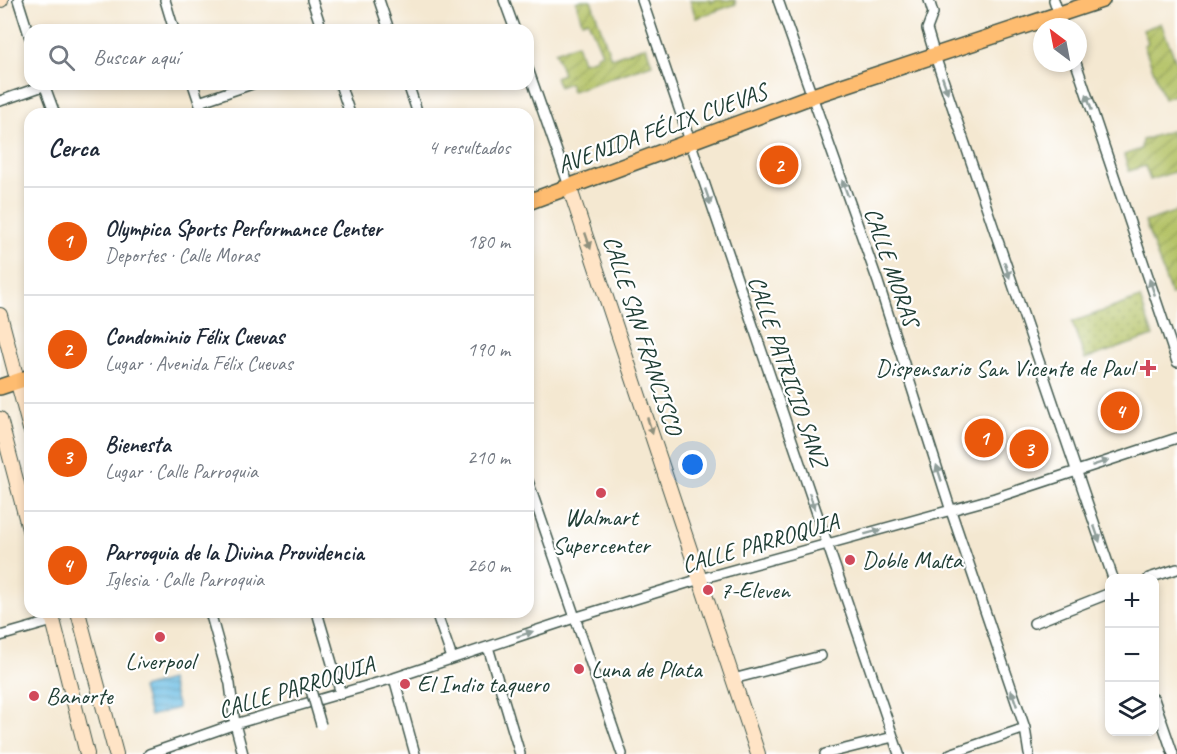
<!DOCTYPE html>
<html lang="es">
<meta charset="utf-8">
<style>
body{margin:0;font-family:Caveat,sans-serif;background:#f2f2f3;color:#1f2937}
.controls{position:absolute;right:18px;bottom:18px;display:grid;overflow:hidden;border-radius:12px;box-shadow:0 3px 9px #0003}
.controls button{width:54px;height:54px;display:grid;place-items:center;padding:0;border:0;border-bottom:2px solid #e0e1e3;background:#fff;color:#1f2937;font:30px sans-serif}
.compass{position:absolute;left:1033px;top:18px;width:54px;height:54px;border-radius:50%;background:#fff;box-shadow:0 3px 9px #0003;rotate:328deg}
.you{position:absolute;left:693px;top:465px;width:21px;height:21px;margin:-15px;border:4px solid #fff;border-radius:50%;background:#1a73e8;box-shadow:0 0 0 9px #1a73e833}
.badge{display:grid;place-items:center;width:39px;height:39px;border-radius:50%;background:#ea580c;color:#fff;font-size:20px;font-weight:700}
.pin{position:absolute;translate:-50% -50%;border:3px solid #fff;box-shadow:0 2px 6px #0006}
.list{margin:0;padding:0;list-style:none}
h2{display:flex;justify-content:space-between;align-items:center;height:78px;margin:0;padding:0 24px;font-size:26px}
h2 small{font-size:20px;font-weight:400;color:#747a83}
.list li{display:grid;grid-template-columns:39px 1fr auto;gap:18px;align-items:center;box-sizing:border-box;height:108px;padding:0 24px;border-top:2px solid #e0e1e3}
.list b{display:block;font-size:22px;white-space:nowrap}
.list p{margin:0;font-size:20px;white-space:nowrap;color:#747a83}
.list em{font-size:20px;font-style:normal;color:#747a83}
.icon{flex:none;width:33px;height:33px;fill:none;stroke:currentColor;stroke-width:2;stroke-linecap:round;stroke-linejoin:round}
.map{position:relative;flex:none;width:1177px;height:754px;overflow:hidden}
.search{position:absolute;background:#fff;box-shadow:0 3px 9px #0003;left:24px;top:24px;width:510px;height:66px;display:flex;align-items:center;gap:15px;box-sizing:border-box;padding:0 21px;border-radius:18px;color:#747a83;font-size:22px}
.panel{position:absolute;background:#fff;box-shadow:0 3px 9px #0003;left:24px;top:108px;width:510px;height:510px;border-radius:18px}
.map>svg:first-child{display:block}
</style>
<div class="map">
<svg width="1177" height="754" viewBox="0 0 1177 754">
<defs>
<pattern id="grass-dots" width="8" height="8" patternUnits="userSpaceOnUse" patternTransform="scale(1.5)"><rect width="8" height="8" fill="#b2c163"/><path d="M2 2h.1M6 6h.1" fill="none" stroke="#909e52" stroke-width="1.8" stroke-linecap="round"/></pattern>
<pattern id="garden-furrows" width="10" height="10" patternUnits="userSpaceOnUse" patternTransform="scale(1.5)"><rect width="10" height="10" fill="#b2c163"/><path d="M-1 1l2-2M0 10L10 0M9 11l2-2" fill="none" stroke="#909e52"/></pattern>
<pattern id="water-rules" width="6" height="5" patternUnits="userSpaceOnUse" patternTransform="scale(1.5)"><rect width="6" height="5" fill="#67bbe3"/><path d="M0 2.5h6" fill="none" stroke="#5499b9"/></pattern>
</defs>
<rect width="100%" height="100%" fill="#fff"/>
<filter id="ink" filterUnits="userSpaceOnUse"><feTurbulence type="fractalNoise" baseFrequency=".0167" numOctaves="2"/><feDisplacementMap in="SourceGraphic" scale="12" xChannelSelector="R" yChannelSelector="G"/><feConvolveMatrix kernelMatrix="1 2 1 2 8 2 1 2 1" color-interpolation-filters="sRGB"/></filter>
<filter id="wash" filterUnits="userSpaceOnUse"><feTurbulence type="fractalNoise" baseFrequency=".008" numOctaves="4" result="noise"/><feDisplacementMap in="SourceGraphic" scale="24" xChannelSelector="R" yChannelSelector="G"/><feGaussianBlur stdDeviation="1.35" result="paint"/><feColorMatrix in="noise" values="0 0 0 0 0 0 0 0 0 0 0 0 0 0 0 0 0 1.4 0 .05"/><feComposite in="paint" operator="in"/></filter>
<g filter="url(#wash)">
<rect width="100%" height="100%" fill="#f4e8d1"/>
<!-- grass -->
<path fill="url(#grass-dots)" stroke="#687f4c" stroke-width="1.5" d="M690 0H710L711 2 717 0H735L736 4 696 18Z
M1140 298 1153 336 1085 359 1072 322Z"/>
<!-- garden -->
<path fill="url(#garden-furrows)" stroke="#687f4c" stroke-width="1.5" d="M582 0H591L611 58 646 46 652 64 572 91 569 83 559 87 555 77 563 74 555 52 577 44 583 62 597 58 596 56 602 53 588 20 582 22 576 2Z
M1161 23 1177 64V94L1164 99 1144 45 1148 43 1143 30Z
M1177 129 1171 131 1177 149V171L1150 180 1145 166 1129 171 1124 155 1141 149 1142 140Z
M1177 211V293L1171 295 1145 222Z"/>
<!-- water -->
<path fill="url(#water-rules)" stroke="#437c8c" stroke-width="1.5" d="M170 680 178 708 150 716 142 688Z"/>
</g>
<g filter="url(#ink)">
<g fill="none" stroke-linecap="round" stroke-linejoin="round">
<!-- street casing -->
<g stroke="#3f574c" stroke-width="12">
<path id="street" d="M18 0 30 38
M165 0 174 30
M312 0 322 30
M379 0 389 30
M504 0 515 30
M642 0 899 754
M778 0 878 282 951 511 1025 728 1029 754
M929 0 933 13 927 29 935 56 1113 578
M1054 0 1063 27
M1076 63 1177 362
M528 69 569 186
M44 84 55 114
M193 84 203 114
M340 84 350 114
M408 84 418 114
M0 101 49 84
M199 102 252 84
M528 481 622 754
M1149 578 1177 569
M210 612 230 684 235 724 243 754
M317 612 341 694
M436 612 452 658
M1034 623 1110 593
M0 636 53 621
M488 647 520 754
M394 678 415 754
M733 679 821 656
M1154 699 1173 754
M149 754 235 724 394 678 574 618 700 579 995 498 1177 438
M825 754 893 737
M950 754 1025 728"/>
</g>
<!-- secondary casing -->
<g stroke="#3f574c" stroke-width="16">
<path id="secondary" d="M0 0H1
M569 186 758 754
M0 315 30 429
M0 419 30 533
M51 612 87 754
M78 612 116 754"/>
</g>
<!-- primary casing -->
<g stroke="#3f574c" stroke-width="18">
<path id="primary" d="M528 202 812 96 1102 0
M0 387 30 377"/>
</g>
<!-- street -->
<use href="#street" stroke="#fff" stroke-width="9"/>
<!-- secondary -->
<use href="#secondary" stroke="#ffe4c6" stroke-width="14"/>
<!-- primary -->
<use href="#primary" stroke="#febc70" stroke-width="15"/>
<!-- street-bridge casing -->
<g stroke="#3f574c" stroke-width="12" stroke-linecap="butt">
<path id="street-bridge" d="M310 687 321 725"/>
</g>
<!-- street-bridge -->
<use href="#street-bridge" stroke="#fff" stroke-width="9"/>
</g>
<!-- one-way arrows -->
<defs><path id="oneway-solid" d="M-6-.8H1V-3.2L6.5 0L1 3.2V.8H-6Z" transform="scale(1.5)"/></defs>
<g fill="#8f9e9a">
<use href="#oneway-solid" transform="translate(945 85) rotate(71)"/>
<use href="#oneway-solid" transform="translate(1089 102) rotate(-108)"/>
<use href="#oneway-solid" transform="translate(845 188) rotate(-110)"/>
<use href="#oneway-solid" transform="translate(708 197) rotate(71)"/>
<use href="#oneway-solid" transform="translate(1007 270) rotate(71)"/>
<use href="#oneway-solid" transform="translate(1152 287) rotate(-109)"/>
<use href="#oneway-solid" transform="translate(1100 463) rotate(-18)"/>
<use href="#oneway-solid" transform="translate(939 473) rotate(-108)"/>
<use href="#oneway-solid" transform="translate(812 501) rotate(71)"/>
<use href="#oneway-solid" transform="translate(873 532) rotate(-15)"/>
<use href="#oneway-solid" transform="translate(1097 534) rotate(71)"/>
<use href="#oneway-solid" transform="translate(525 634) rotate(-18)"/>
<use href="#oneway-solid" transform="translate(1014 698) rotate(-109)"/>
</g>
<g fill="#8f907d">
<use href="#oneway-solid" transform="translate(588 241) rotate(71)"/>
<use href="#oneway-solid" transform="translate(650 426) rotate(72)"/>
</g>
</g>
<!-- markers -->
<g fill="#d1495b" stroke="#fff" stroke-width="2">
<path d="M1145 359h6v6h6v6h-6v6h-6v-6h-6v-6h6z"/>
<circle cx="601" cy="493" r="6"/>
<circle cx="850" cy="560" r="6"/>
<circle cx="708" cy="590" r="6"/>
<circle cx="160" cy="637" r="6"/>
<circle cx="579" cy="669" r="6"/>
<circle cx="405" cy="684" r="6"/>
<circle cx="34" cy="696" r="6"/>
</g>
<g text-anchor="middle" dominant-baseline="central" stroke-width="4.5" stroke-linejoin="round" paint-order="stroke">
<!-- street labels -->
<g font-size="24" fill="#1f3d34" stroke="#fff">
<text transform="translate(662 128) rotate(-20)">AVENIDA FÉLIX CUEVAS</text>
<text transform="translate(892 267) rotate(71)">CALLE MORAS</text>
<text transform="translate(643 335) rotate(72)">CALLE SAN FRANCISCO</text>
<text transform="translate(788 371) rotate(71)">CALLE PATRICIO SANZ</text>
<text transform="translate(760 543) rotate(-16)">CALLE PARROQUIA</text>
<text transform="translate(296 687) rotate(-17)">CALLE PARROQUIA</text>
</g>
<!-- poi labels -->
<g font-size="24" fill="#1f3d34" stroke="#fff" text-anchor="start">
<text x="1134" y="368" text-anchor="end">Dispensario San Vicente de Paul</text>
<text x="601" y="517" text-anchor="middle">Walmart<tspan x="601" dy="28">Supercenter</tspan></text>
<text x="862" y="560">Doble Malta</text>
<text x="720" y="590">7-Eleven</text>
<text x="160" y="661" text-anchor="middle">Liverpool</text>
<text x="591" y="669">Luna de Plata</text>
<text x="417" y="684">El Indio taquero</text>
<text x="46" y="696">Banorte</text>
</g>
</g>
</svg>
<div class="controls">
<button>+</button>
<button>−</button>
<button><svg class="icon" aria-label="layers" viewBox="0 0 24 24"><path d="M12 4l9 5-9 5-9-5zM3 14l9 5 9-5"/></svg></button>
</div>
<svg class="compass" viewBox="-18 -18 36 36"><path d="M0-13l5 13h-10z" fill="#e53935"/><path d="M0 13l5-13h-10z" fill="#747a83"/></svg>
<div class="you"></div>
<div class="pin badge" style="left:984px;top:438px">1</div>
<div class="pin badge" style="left:779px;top:165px">2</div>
<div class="pin badge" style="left:1029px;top:449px">3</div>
<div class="pin badge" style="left:1120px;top:411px">4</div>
<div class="search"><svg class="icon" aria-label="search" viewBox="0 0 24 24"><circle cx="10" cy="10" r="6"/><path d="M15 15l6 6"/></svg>Buscar aquí</div>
<section class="panel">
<h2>Cerca<small>4 resultados</small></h2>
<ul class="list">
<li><span class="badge">1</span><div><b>Olympica Sports Performance Center</b><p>Deportes · Calle Moras</p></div><em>180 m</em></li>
<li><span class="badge">2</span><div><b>Condominio Félix Cuevas</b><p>Lugar · Avenida Félix Cuevas</p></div><em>190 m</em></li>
<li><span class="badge">3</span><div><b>Bienesta</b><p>Lugar · Calle Parroquia</p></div><em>210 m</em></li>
<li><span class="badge">4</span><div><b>Parroquia de la Divina Providencia</b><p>Iglesia · Calle Parroquia</p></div><em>260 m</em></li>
</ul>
</section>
</div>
